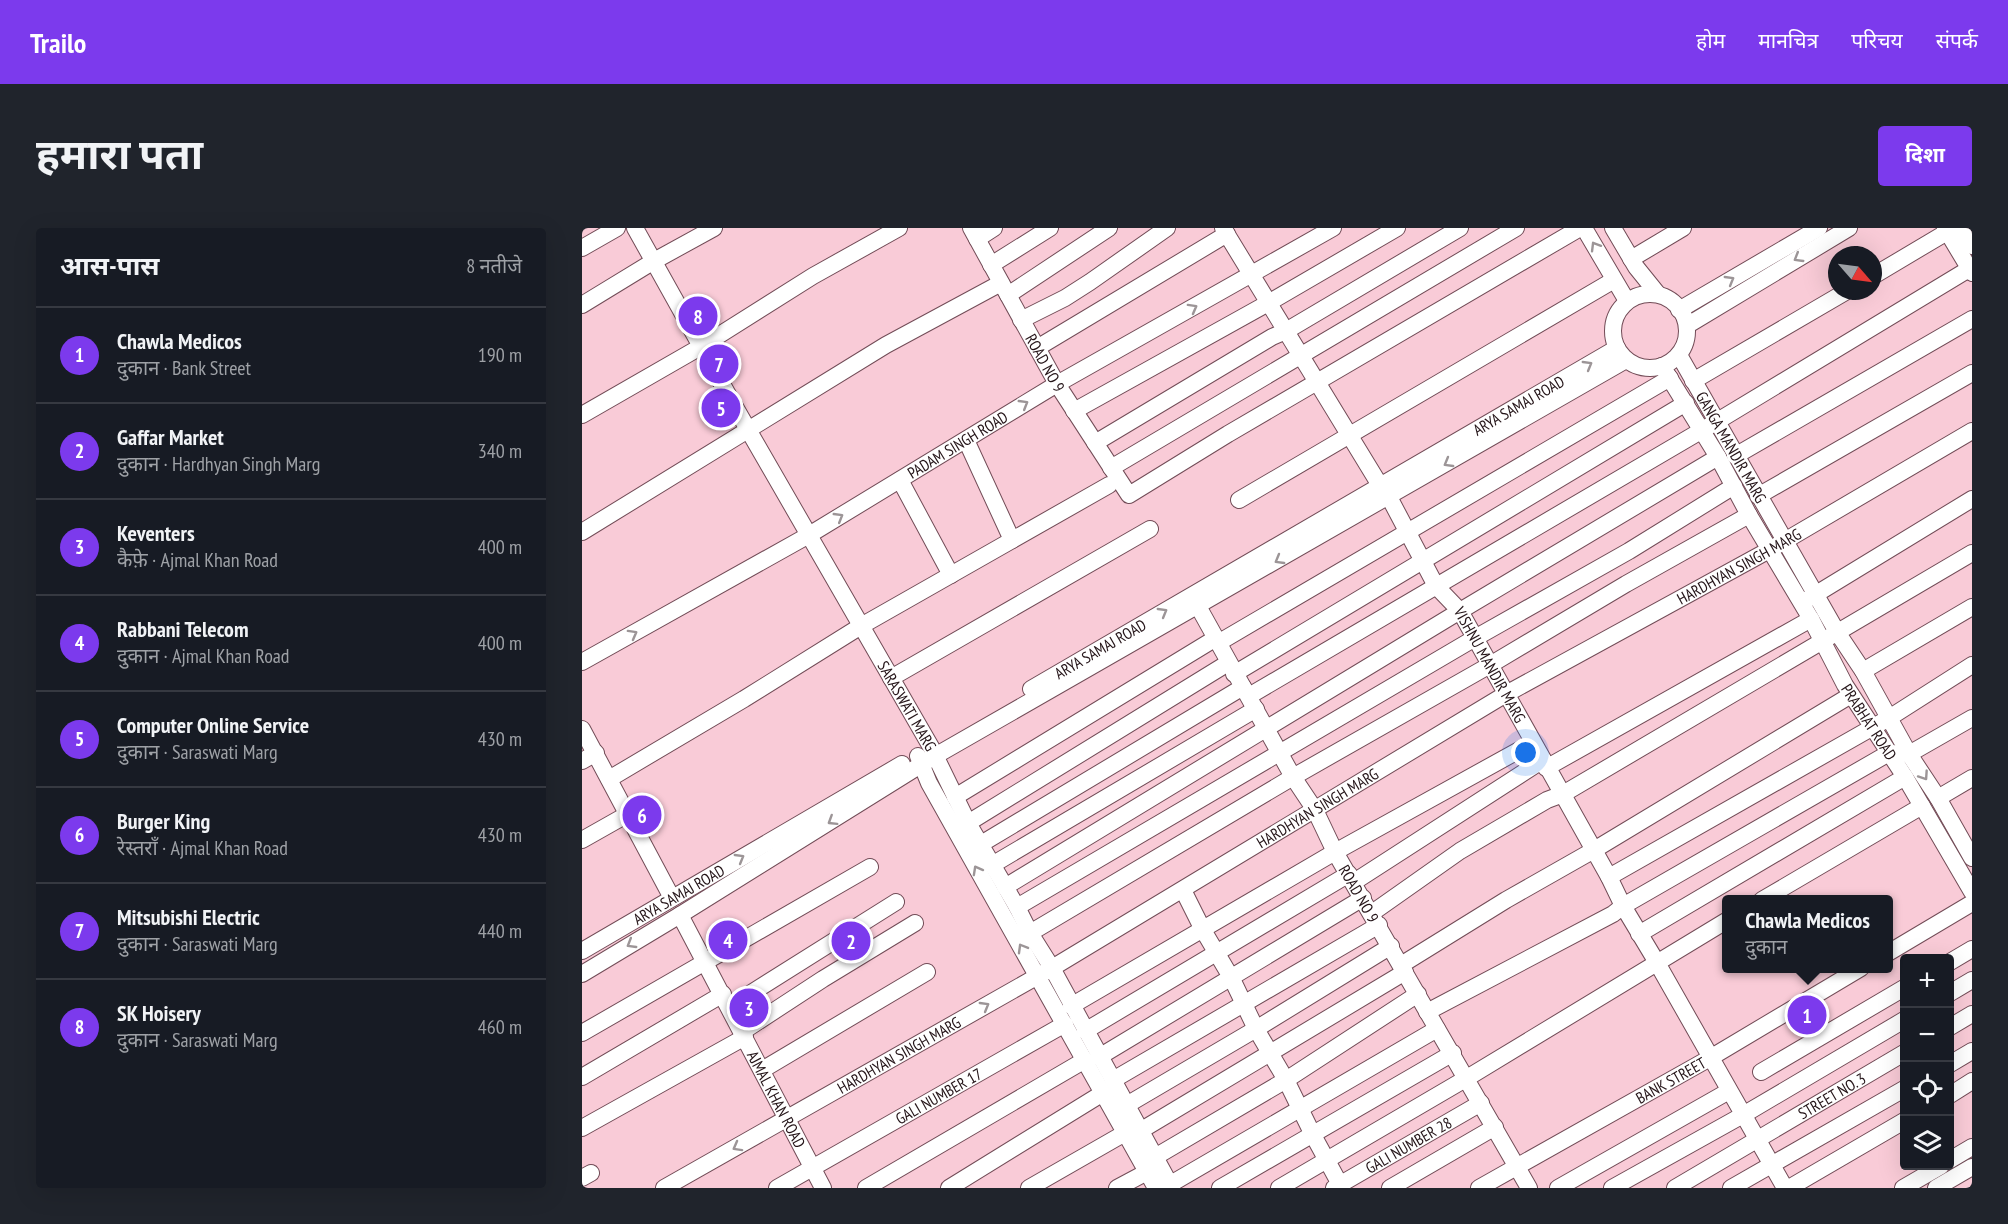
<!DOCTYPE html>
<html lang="hi">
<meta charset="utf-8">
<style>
body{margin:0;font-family:"PT Sans Narrow","Noto Sans Devanagari",sans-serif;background:#20242c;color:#f1f3f6}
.controls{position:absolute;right:18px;bottom:18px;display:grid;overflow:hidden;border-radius:6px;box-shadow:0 6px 24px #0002}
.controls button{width:54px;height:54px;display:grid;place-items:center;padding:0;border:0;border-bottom:2px solid #363941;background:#171b24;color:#f1f3f6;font:30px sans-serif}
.compass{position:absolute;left:1246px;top:18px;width:54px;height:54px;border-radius:50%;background:#171b24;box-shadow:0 6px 24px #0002;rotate:118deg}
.you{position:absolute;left:944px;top:525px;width:21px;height:21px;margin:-15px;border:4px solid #fff;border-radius:50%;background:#1a73e8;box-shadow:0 0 0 9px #1a73e833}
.badge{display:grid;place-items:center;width:39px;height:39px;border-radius:50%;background:#7c3aed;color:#fff;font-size:20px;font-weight:700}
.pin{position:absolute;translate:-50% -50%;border:3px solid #fff;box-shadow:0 2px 6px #0006}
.popup{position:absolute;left:1140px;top:667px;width:171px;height:78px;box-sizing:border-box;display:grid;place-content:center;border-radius:6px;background:#171b24;filter:drop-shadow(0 2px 4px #0005);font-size:20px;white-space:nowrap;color:#9ea1a6}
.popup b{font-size:22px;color:#f1f3f6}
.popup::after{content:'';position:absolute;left:50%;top:100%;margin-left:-12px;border:12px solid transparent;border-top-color:#171b24}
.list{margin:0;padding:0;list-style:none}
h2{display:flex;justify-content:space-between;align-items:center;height:78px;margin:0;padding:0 24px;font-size:26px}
h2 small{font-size:20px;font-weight:400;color:#9ea1a6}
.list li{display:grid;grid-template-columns:39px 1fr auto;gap:18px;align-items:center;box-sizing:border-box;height:96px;padding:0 24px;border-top:2px solid #363941}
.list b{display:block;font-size:22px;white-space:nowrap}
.list p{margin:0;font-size:20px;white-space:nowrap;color:#9ea1a6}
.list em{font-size:20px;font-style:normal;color:#9ea1a6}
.icon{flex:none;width:33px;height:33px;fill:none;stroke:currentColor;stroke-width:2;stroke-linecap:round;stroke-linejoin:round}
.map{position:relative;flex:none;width:1390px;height:960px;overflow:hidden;border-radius:6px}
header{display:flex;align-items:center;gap:36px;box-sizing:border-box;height:84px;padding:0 30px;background:#7c3aed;color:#fff}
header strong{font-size:28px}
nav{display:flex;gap:33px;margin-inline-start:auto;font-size:21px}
.intro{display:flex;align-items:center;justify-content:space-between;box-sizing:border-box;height:144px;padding:0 36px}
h1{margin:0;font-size:42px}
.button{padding:15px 27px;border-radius:6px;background:#7c3aed;color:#fff;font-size:21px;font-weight:700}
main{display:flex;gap:36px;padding:0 36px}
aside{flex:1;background:#171b24;border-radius:6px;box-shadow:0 6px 24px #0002}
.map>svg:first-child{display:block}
</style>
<header>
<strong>Trailo</strong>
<nav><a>होम</a><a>मानचित्र</a><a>परिचय</a><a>संपर्क</a></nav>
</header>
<div class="intro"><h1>हमारा पता</h1><a class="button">दिशा</a></div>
<main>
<aside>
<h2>आस-पास<small>8 नतीजे</small></h2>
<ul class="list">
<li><span class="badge">1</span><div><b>Chawla Medicos</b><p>दुकान · Bank Street</p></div><em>190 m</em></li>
<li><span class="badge">2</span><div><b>Gaffar Market</b><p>दुकान · Hardhyan Singh Marg</p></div><em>340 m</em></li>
<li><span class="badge">3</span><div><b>Keventers</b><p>कैफ़े · Ajmal Khan Road</p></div><em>400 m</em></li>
<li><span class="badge">4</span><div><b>Rabbani Telecom</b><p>दुकान · Ajmal Khan Road</p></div><em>400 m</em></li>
<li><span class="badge">5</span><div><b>Computer Online Service</b><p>दुकान · Saraswati Marg</p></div><em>430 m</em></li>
<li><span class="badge">6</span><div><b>Burger King</b><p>रेस्तराँ · Ajmal Khan Road</p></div><em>430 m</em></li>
<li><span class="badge">7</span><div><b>Mitsubishi Electric</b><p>दुकान · Saraswati Marg</p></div><em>440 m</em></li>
<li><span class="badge">8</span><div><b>SK Hoisery</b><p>दुकान · Saraswati Marg</p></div><em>460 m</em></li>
</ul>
</aside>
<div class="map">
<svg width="1390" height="960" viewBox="0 0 1390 960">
<rect width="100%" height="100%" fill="#f9cbd7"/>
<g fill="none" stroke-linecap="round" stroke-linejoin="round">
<!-- minor casing -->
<g stroke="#724c57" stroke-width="18">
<g id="minor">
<path id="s1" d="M53 0 145 165 349 519 386 595 435 679 448 705 470 740 590 960"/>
<path id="s2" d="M389 0 475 156 547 267 646 206 998 0"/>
<path id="s3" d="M641 0 799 259 807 269 854 358 878 383 1027 649 1041 678 1074 733 1203 960"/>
<path d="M1002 0 1045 73"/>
<path d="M1031 0 1054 39 1075 65"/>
<path d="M1363 0 1390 45"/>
<path d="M1379 0 1390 18"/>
<path d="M395 11 412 0"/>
<path d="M0 20 35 0"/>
<path d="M1049 31 1101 0"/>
<path d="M409 37 468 0"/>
<path d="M1291 48 1365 4"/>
<circle cx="1068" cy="103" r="37"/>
<path d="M426 67 527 0"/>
<path d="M0 77 72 33 132 0"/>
<path d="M1097 82 1237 0"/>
<path d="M439 92 483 70 508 54 585 0"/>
<path d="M1106 97 1267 0"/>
<path d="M455 120 645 6"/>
<path id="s4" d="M1097 127 1255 404 1281 443 1327 526 1356 570 1390 630"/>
<path id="s5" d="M1080 138 1136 229 1167 287 1229 391 1263 457 1323 549 1390 664"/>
<path d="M1111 153 1265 63"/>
<path d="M492 183 688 74 815 0"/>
<path d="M0 187 120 118 231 48 317 0"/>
<path d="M384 212 430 312"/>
<path d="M513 215 690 109 704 103 878 0"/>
<path d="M1153 228 1390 91"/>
<path d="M529 240 934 0"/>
<path d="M318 252 369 347"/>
<path d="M1176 268 1390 145"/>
<path d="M657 272 1032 52"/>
<path d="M0 304 304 117 419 55"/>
<path id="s6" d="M612 371 711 549 733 582 753 624 947 960"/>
<path d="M1226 371 1390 271"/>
<path d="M636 415 1088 150"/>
<path id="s7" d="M0 434 227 307 475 156 751 0"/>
<path d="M1281 443 1390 379"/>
<path d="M652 446 1104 175"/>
<path d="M309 450 568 301"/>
<path id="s8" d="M449 461 1035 120"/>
<path d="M667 468 1134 194 1387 41"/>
<path d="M0 501 90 670"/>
<path d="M336 528 347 555 574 960"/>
<path d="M0 533 14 525"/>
<path d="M964 540 1229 391"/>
<path d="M27 551 162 471 279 398 527 257"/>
<path d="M373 569 634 410"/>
<path d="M1356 570 1390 550"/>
<path d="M386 595 646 435"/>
<path d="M0 612 46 586"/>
<path d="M399 616 661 459"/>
<path d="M410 637 674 481"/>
<path d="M1027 649 1307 490 1390 437"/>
<path d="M772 654 961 532"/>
<path d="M423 659 878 383 1136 229"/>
<path d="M601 662 621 702 650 751 674 801 704 852 731 907 760 960"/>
<path d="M1180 672 1340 578"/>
<path d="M435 679 893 410 1047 323 1152 258"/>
<path d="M790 685 878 623 965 572 981 566 1390 325"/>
<path id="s9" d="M98 687 241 960"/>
<path d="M448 705 711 549 908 437 1044 356 1167 287"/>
<path d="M1057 706 1323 549"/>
<path id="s10" d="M0 723 320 536"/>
<path d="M1306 725 1390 675"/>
<path d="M1368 734 1390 721"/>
<path d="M819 737 924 672 1012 622 1269 467"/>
<path d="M0 746 98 687 353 528 1044 132"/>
<path d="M1368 765 1390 752"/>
<path d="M489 778 753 624 950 515"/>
<path d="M147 779 314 674"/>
<path d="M845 784 1031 686 1041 678 1307 525 1327 526 1390 490"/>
<path d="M1368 799 1390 786"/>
<path d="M503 803 767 646"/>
<path d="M160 804 241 751 333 695"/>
<path d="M0 805 288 639"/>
<path d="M517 829 781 670"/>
<path d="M1368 836 1390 823"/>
<path d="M180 842 345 744"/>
<path d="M1179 844 1322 760"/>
<path d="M0 849 141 766"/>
<path d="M531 852 797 697"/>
<path d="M1368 867 1390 853"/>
<path d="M543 878 674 801 809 718"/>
<path d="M0 900 163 809"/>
<path d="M573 929 704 852 836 766"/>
<path d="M1368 932 1390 919"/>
<path d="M0 950 9 945"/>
<path d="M587 957 855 801"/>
<path id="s11" d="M82 960 470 740 924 466 1189 321 1390 203"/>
<path id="s12" d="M195 960 483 796"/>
<path d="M284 960 503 832"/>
<path d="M367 960 521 865"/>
<path d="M447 960 543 905 558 903 823 744"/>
<path d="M535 960 565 944"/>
<path d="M638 960 871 825"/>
<path d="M697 960 885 850 1144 693"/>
<path id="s13" d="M752 960 899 875"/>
<path d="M808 960 913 899"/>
<path id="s14" d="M897 960 1128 830 1279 740"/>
<path d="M976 960 1147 863"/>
<path d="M1030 960 1161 887 1322 792"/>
<path id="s15" d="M1093 960 1322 825"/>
<path d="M1149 960 1322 861"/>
<path d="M1207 960 1322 893"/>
<path d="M1321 960 1359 938"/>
<path d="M1354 960 1390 939"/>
</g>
</g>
<!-- minor -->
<use href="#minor" stroke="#fff" stroke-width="16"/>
</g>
<!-- one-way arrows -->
<defs><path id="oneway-chevron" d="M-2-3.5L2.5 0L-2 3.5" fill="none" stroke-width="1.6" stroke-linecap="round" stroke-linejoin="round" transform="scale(1.5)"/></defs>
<g stroke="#9c9597">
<use href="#oneway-chevron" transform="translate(1013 18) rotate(-121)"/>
<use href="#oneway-chevron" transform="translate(1216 30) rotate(149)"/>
<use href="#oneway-chevron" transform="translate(1148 52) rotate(-30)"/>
<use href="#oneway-chevron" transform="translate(611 80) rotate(-29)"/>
<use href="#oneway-chevron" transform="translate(1006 137) rotate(-30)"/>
<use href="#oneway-chevron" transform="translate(442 176) rotate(-31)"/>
<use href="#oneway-chevron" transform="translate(866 235) rotate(150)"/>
<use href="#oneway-chevron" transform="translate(257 289) rotate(-31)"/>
<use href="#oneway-chevron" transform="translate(697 332) rotate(150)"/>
<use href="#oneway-chevron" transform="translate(581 384) rotate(-30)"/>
<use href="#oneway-chevron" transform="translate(51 406) rotate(-29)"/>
<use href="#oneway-chevron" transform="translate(1342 548) rotate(56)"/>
<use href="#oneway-chevron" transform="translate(250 593) rotate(148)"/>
<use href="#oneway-chevron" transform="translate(158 630) rotate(-30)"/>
<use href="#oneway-chevron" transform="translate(395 642) rotate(-119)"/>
<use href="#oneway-chevron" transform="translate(49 716) rotate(149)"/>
<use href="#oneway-chevron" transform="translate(440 720) rotate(-120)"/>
<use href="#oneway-chevron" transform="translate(403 778) rotate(-30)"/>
<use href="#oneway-chevron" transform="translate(155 919) rotate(151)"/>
</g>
<g text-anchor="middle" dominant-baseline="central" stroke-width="4.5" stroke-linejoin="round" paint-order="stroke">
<!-- street labels -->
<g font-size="16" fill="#241418" stroke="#fef9fa">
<text stroke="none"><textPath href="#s2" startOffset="154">ROAD NO 9</textPath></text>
<text stroke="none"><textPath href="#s8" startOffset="564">ARYA SAMAJ ROAD</textPath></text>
<text stroke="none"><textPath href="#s7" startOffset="434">PADAM SINGH ROAD</textPath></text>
<text stroke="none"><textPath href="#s4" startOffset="106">GANGA MANDIR MARG</textPath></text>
<text stroke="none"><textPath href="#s11" startOffset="1242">HARDHYAN SINGH MARG</textPath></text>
<text stroke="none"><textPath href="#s8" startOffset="80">ARYA SAMAJ ROAD</textPath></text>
<text stroke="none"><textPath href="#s3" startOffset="513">VISHNU MANDIR MARG</textPath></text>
<text stroke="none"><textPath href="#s1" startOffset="550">SARASWATI MARG</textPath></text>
<text stroke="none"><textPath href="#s5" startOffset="412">PRABHAT ROAD</textPath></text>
<text stroke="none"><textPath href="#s11" startOffset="756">HARDHYAN SINGH MARG</textPath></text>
<text stroke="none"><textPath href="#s6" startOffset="338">ROAD NO 9</textPath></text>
<text stroke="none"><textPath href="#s10" startOffset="112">ARYA SAMAJ ROAD</textPath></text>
<text stroke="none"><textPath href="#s11" startOffset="270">HARDHYAN SINGH MARG</textPath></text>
<text stroke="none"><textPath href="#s14" startOffset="220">BANK STREET</textPath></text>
<text stroke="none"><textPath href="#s12" startOffset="186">GALI NUMBER 17</textPath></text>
<text stroke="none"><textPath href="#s15" startOffset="182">STREET NO. 3</textPath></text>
<text stroke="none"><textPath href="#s9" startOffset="208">AJMAL KHAN ROAD</textPath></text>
<text stroke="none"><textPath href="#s13" startOffset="86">GALI NUMBER 28</textPath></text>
</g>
</g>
</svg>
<div class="controls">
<button>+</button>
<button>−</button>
<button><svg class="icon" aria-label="locate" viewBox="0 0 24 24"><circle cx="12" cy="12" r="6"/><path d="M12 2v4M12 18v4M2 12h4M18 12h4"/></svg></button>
<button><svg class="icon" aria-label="layers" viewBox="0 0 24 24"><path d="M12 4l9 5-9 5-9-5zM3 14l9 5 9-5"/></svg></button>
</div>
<svg class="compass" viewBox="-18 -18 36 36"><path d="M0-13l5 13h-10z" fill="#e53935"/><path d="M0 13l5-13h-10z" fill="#9ea1a6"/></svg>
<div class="you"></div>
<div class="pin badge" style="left:1225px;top:787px">1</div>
<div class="popup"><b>Chawla Medicos</b>दुकान</div>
<div class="pin badge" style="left:269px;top:713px">2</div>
<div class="pin badge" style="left:167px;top:780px">3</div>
<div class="pin badge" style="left:146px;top:712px">4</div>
<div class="pin badge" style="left:139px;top:180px">5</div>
<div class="pin badge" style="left:60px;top:587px">6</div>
<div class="pin badge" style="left:137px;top:136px">7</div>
<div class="pin badge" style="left:116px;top:88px">8</div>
</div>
</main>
